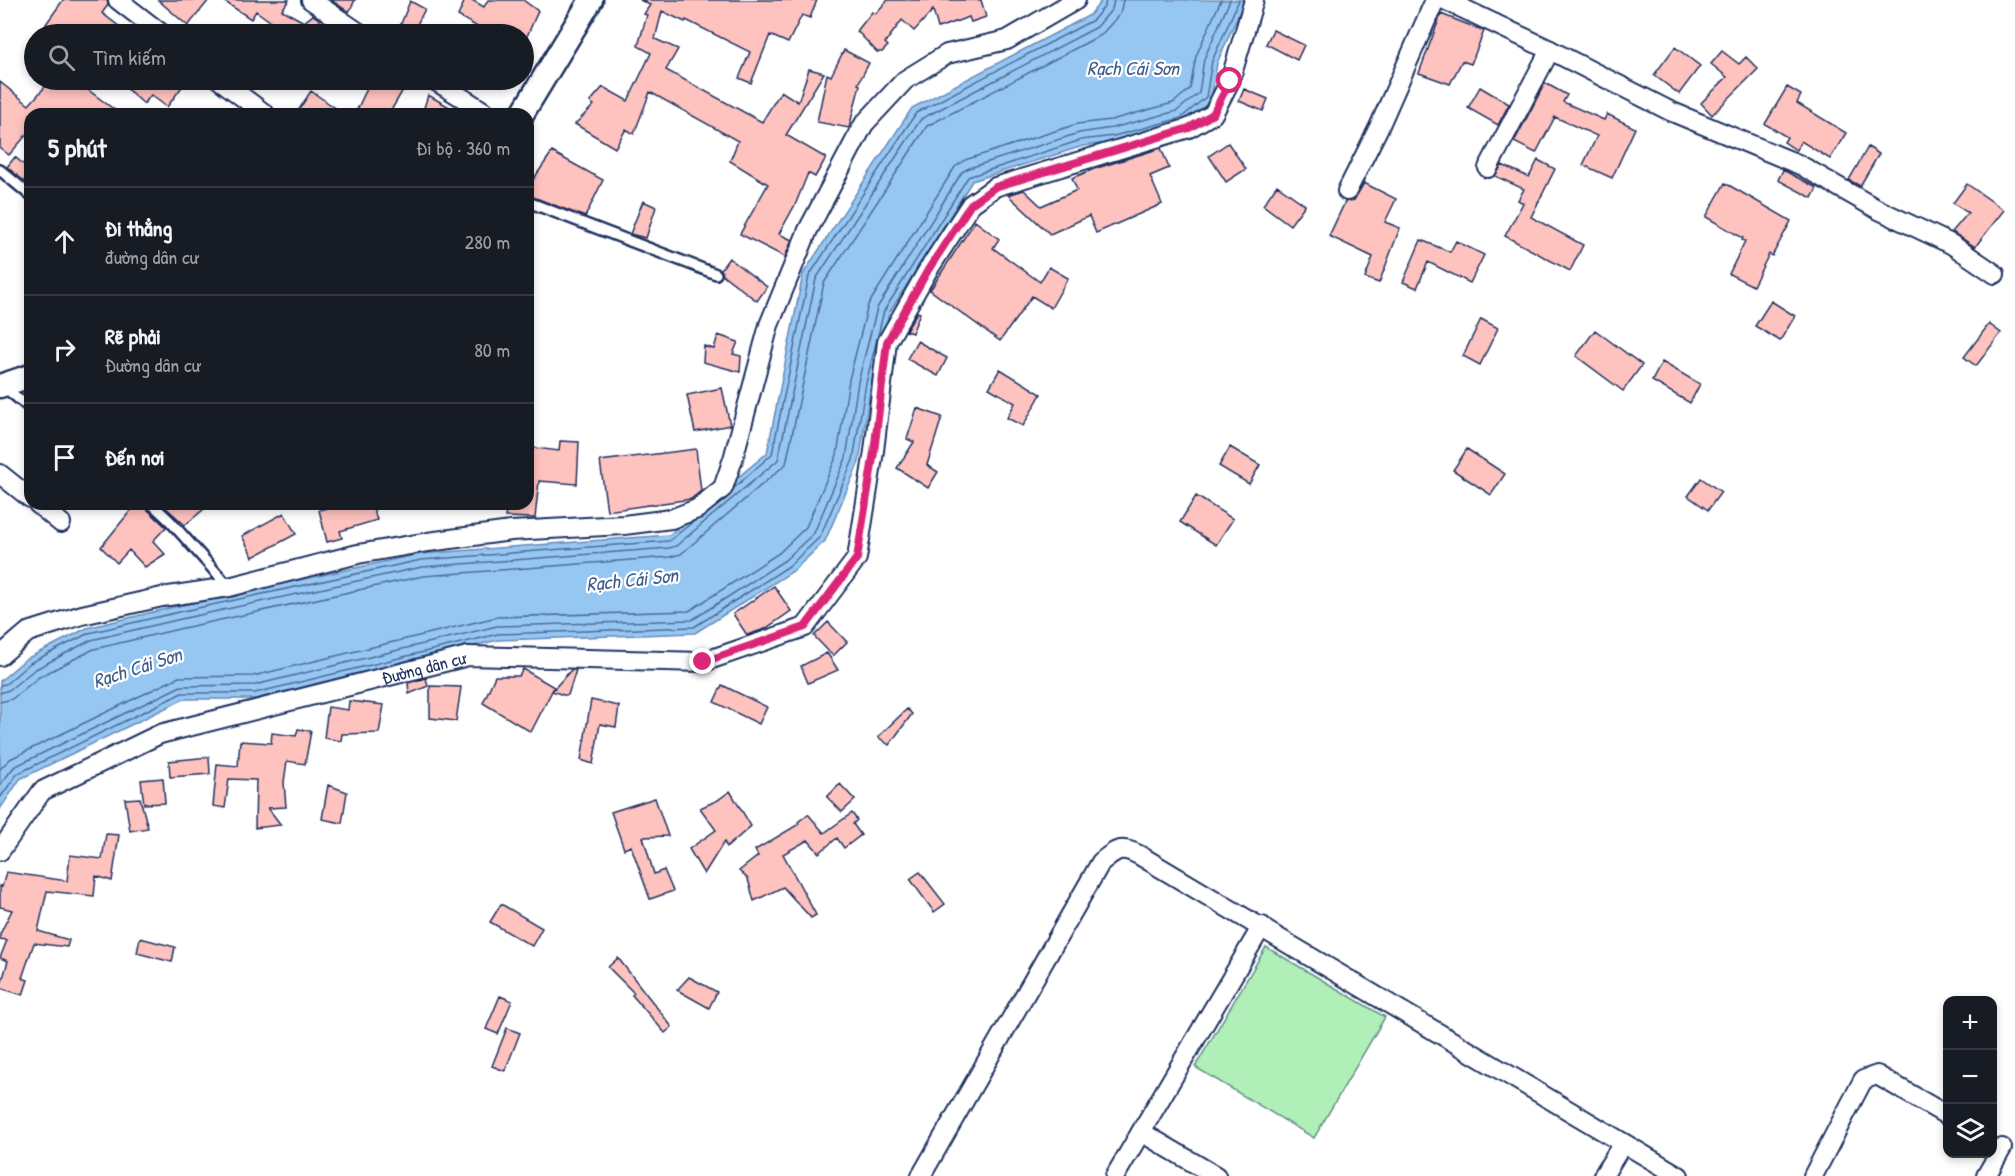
<!DOCTYPE html>
<html lang="vi">
<meta charset="utf-8">
<style>
body{margin:0;font-family:"Patrick Hand",sans-serif;background:#242831;color:#f1f3f6}
.controls{position:absolute;right:18px;bottom:18px;display:grid;overflow:hidden;border-radius:12px;box-shadow:0 3px 9px #0003}
.controls button{width:54px;height:54px;display:grid;place-items:center;padding:0;border:0;border-bottom:2px solid #363941;background:#171b24;color:#f1f3f6;font:30px sans-serif}
.stop{position:absolute;width:18px;height:18px;margin:-14px;border:4px solid #db2777;border-radius:50%;background:#fff}
.stop.end{background:#db2777;border-color:#fff;box-shadow:0 2px 6px #0008}
.list{margin:0;padding:0;list-style:none}
h2{display:flex;justify-content:space-between;align-items:center;height:78px;margin:0;padding:0 24px;font-size:26px}
h2 small{font-size:20px;font-weight:400;color:#9ea1a6}
.list li{display:grid;grid-template-columns:39px 1fr auto;gap:18px;align-items:center;box-sizing:border-box;height:108px;padding:0 24px;border-top:2px solid #363941}
.list b{display:block;font-size:22px;white-space:nowrap}
.list p{margin:0;font-size:20px;white-space:nowrap;color:#9ea1a6}
.list em{font-size:20px;font-style:normal;color:#9ea1a6}
.icon{flex:none;width:33px;height:33px;fill:none;stroke:currentColor;stroke-width:2;stroke-linecap:round;stroke-linejoin:round}
.map{position:relative;flex:none;width:2015px;height:1176px;overflow:hidden}
.search{position:absolute;background:#171b24;box-shadow:0 3px 9px #0003;left:24px;top:24px;width:510px;height:66px;display:flex;align-items:center;gap:15px;box-sizing:border-box;padding:0 21px;border-radius:33px;color:#9ea1a6;font-size:22px}
.panel{position:absolute;background:#171b24;box-shadow:0 3px 9px #0003;left:24px;top:108px;width:510px;height:402px;border-radius:18px}
.map>svg:first-child{display:block}
</style>
<div class="map">
<svg width="2015" height="1176" viewBox="0 0 2015 1176">
<rect width="100%" height="100%" fill="#fff"/>
<filter id="ink" filterUnits="userSpaceOnUse"><feTurbulence type="fractalNoise" baseFrequency=".0167" numOctaves="2"/><feDisplacementMap in="SourceGraphic" scale="12" xChannelSelector="R" yChannelSelector="G"/><feConvolveMatrix kernelMatrix="1 2 1 2 8 2 1 2 1" color-interpolation-filters="sRGB"/></filter>
<g filter="url(#ink)">
<!-- green -->
<path fill="#b0efb7" stroke="#668f8a" stroke-width="1.5" d="M1266 947 1385 1017 1314 1138 1195 1067Z"/>
<!-- water -->
<path fill="#96c7f2" stroke="#658ab7" stroke-width="1.5" d="M1102 0H1245L1217 63 1211 101 1184 123 1115 142 1083 146 972 181 889 313 871 385 859 462 825 541 793 571 695 633 498 640 256 699H184L20 779 0 809V681L26 659 87 628 178 606 420 554 669 535 767 453 803 274 912 108 1090 15Z"/>
<g fill="none" stroke-linecap="round" stroke-linejoin="round">
<!-- shore -->
<path stroke="#4c6c99" stroke-width="1.5" d="M734 488 772 454 809 276 916 113 1093 20 1105 6 1106 0
M0 685 6 684 30 663 89 633 179 612 421 560 669 541 694 521
M0 693 9 690 34 670 91 640 181 619 422 567 669 548 676 546 778 460 816 279 921 119 1097 27 1112 9 1114 0
M0 702 12 699 39 677 94 649 183 628 423 576 670 557 681 554 786 464 824 283 927 126 1101 35 1120 14 1123 0
M0 769 10 759 179 677 253 676 497 617 689 611 779 553 806 527 837 455 849 380 868 305 955 167 965 160 1077 124 1111 120 1173 103 1190 89 1196 56 1221 0
M0 785 14 767 181 686 255 685 497 626 692 620 785 560 814 533 846 458 858 382 877 308 962 172 969 168 1079 133 1112 128 1177 111 1199 93 1204 59 1230 0
M0 798 17 774 182 693H255L498 634 694 627 789 566 820 537 853 460 866 383 884 311 968 177 1081 140 1114 136 1181 118 1206 97 1212 61 1239 0"/>
</g>
<!-- building -->
<path fill="#fec2bf" stroke="#1b2f5e" stroke-width="1.5" d="M63 0H107L108 5 102 13 129 34H62L46 24Z
M158 0H209L188 26Z
M222 0H289L282 10 304 22 313 15 320 20 316 28 327 34H288L256 11 251 19Z
M331 0H355L349 12Z
M465 0H472L484 7 488 0H523L538 11 524 43V34H490L458 16Z
M640 0H817L810 18 802 15 788 43 770 35 751 83 739 78 750 52 686 20 685 22 662 11 655 39 678 49 666 70 762 122 781 91 798 102 809 69 824 73 786 135 826 158 815 177 808 173 796 203 779 234 792 240 785 257 740 234 768 184 730 161 738 141 650 92 634 134 626 129 615 148 575 124 594 105 590 102 603 87 628 101 651 53 638 46 647 15 644 14 650 5Z
M888 0H981L986 17 971 22 969 17 938 28 933 10 914 31 902 20 885 43 888 46 882 52H877L857 31 872 12 875 14Z
M410 1 425 9 412 34H397Z
M1441 14 1484 31 1471 64 1462 61 1450 84 1419 73Z
M1273 30 1304 45 1297 60 1266 44Z
M1675 47 1700 66 1679 94 1654 75Z
M844 50 869 63 858 84 860 85 849 128 817 122 827 74 831 76Z
M1722 51 1739 64 1746 57 1758 69 1712 115 1701 103 1727 77 1711 64Z
M51 80H75L120 114H30V131L9 155 0 148V82L29 105Z
M132 80H187L167 107 151 95 144 104 126 88Z
M371 80H400L407 83 389 114H355Z
M1545 83 1567 95 1563 102 1604 120 1607 114 1635 128 1612 178 1583 165 1597 136 1555 117 1536 153 1514 142Z
M1480 87 1509 104 1498 125 1468 108Z
M1787 87 1801 95 1797 103 1846 133 1830 159 1801 141 1796 150 1784 142 1787 137 1765 124Z
M1244 89 1268 99 1263 111 1239 101Z
M311 91 344 114H296Z
M428 95 462 114H422Z
M1228 143 1246 169 1226 182 1209 156Z
M1868 147 1879 154 1860 186 1849 180Z
M1161 148 1169 168 1150 176 1162 204 1096 233 1089 216 1050 234 1008 195 1024 190 1041 206 1077 190 1072 178 1094 169Z
M552 152 603 180 585 217 528 195V187Z
M15 157 30 170V186L7 167Z
M1538 160 1555 169 1531 217 1583 245 1570 271 1505 236 1523 203 1518 200 1524 189 1495 176 1502 165 1529 177Z
M1783 170 1817 188 1812 198 1778 180Z
M1364 183 1396 199 1385 222 1400 228 1379 283 1365 278 1373 257 1329 236 1345 202 1354 200Z
M1725 183 1791 221 1772 256 1769 254 1753 286 1729 274 1745 241 1742 240 1743 238 1706 217Z
M1967 184 2004 210 1975 247 1952 232 1968 213 1953 203Z
M1277 185 1305 205 1290 225 1263 205Z
M643 201 656 207 646 238 630 234Z
M975 221 999 239 993 248 1040 282 1049 267 1068 278 1051 308 1032 296 1000 341 930 290Z
M1421 240 1450 252 1456 241 1484 255 1470 283 1428 262 1417 288 1403 282Z
M729 258 767 287 757 301 723 275 721 269Z
M1771 301 1795 316 1780 341 1755 326Z
M917 312 920 313 912 333 906 331Z
M1481 319 1498 328 1480 365 1463 356Z
M1989 324 2001 333 1976 366 1964 357Z
M1595 330 1642 365 1623 391 1576 356Z
M718 335 738 342 733 354 741 356 740 372 703 362 704 346 714 349Z
M917 341 947 358 938 376 907 359Z
M1662 362 1700 384 1690 403 1652 381Z
M1000 369 1041 394 1023 426 1007 418 1015 403 989 388Z
M722 388 730 425 695 432 687 395Z
M917 408 942 417 927 465 938 472 928 488 897 468 914 442 907 439Z
M560 441 579 442 577 484 539 481 535 518 505 517 507 504H528V447L559 451Z
M1230 447 1260 465 1249 484 1219 466Z
M696 449 701 491 691 499 607 511 600 461Z
M1467 449 1505 474 1491 495 1453 470Z
M1701 478 1721 492 1708 510 1688 496Z
M1196 496 1233 519 1216 545 1180 522Z
M136 504H145L147 509 166 527 153 541 165 554 145 567 129 550 117 563 101 547Z
M162 504H210L185 525Z
M345 504H372L377 520 340 531 342 538 327 542 319 510Z
M284 513 296 534 253 557 242 536Z
M774 586 791 611 765 629 747 635 733 614Z
M828 622 847 642 833 656 814 636Z
M827 653 838 670 808 683 801 666Z
M523 669 554 687 531 732 483 703 495 676H519Z
M571 670H576L568 695H563L552 691Z
M426 678 428 686 409 694 408 683Z
M722 685 767 707 759 724 714 702Z
M430 686 461 687 456 721 430 718Z
M591 700 619 706 616 727 600 724 593 764 581 760Z
M349 701 384 705 379 733 342 734 341 741 324 738 328 707 348 710Z
M907 709 912 714 889 745 878 737Z
M298 729 311 731 305 764 287 761 284 782 286 807 268 808 281 825 255 828 256 780 229 779 225 808 213 806 217 764 238 766 240 741 271 743 272 733 296 736Z
M209 757 210 774 170 777 169 761Z
M163 778 165 803 144 804 141 780Z
M840 784 855 800 842 812 827 797Z
M328 785 347 792 342 823 322 819Z
M730 791 751 826 727 847 724 842 704 874 689 849 716 830 700 808 718 800Z
M140 798 148 828 130 831 125 799Z
M655 798 668 836 643 837 654 874 664 870 673 891 650 899 631 846 624 849 611 812Z
M852 813 857 820 853 824 861 835 844 848 837 838 819 853 808 840 783 854 816 915 811 918 783 887 754 901 748 879 739 871 758 856 755 850 799 824 798 822 808 814 824 833Z
M106 834 119 835 112 881 96 876 94 896 47 891 38 931 69 940 67 947 34 943 22 978 28 980 23 995 0 988 8 961 0 958 7 940 0 939V934L12 910 0 907V886L2 887 6 872 67 881 70 855 102 859Z
M920 872 945 904 934 912 910 879Z
M501 904 542 928 532 946 490 922Z
M140 938 175 947 172 962 137 953Z
M618 958 672 1027 665 1033 632 995 634 993 608 967Z
M689 977 717 992 709 1008 677 990Z
M500 996 512 1001 498 1034 486 1029Z
M507 1028 520 1033 505 1071 492 1066Z"/>
<g fill="none" stroke-linecap="round" stroke-linejoin="round">
<!-- service casing -->
<g stroke="#1b2f5e" stroke-width="14">
<path id="service" d="M0 170 30 195
M528 202 716 274
M4 387 30 408
M152 504 170 521 229 587"/>
</g>
<!-- minor casing -->
<g stroke="#1b2f5e" stroke-width="22">
<g id="minor">
<path d="M118 0 162 34"/>
<path d="M311 0 361 34"/>
<path d="M1445 0 1550 50 1670 111 1800 165 1877 209 1951 244 1995 274"/>
<path d="M220 80 265 114"/>
<path d="M434 80 488 114"/>
<path d="M1488 168 1550 50"/>
<path d="M1347 191 1379 127 1435 0"/>
<path d="M0 474 30 498"/>
<path d="M38 504 61 523"/>
<path d="M0 656 28 632 82 615 162 597 229 587 358 554 428 542 511 531 624 525 671 519 697 509 723 488 733 459 769 325 808 230 864 124 905 80 947 54 1007 40 1076 0"/>
<path id="s1" d="M0 851 42 791 160 734 468 656 703 662 805 627 857 558 874 451 887 342 928 270 971 204 995 187 1189 128 1213 114 1230 81 1254 0"/>
<path d="M1141 1132 1216 1176"/>
<path d="M921 1176 1101 862C1116 850 1120 845 1139 855L1679 1176"/>
<path d="M1115 1176 1262 926"/>
<path d="M1603 1176 1623 1143"/>
<path d="M1813 1176 1863 1080 1877 1075 1948 1116"/>
<path d="M1986 1176 2002 1148"/>
</g>
</g>
<!-- tertiary casing -->
<g stroke="#1b2f5e" stroke-width="27">
<path id="tertiary" d="M522 114 591 0
M0 386 30 376"/>
</g>
<!-- service -->
<use href="#service" stroke="#fff" stroke-width="9"/>
<!-- minor -->
<use href="#minor" stroke="#fff" stroke-width="18"/>
<!-- tertiary -->
<use href="#tertiary" stroke="#fff" stroke-width="22"/>
</g>
</g>
<g fill="none" stroke-linecap="round" stroke-linejoin="round" filter="url(#ink)">
<!-- route -->
<path stroke="#db2777" stroke-width="8" d="M703 662 805 627 857 558 874 452 887 342 928 270 971 204 995 187 1189 128 1213 114 1230 81"/>
</g>
<g text-anchor="middle" dominant-baseline="central" stroke-width="4.5" stroke-linejoin="round" paint-order="stroke">
<!-- street labels -->
<g font-size="18" fill="#1b2f5e" stroke="#fff">
<text stroke="none"><textPath href="#s1" startOffset="476">Đường dân cư</textPath></text>
</g>
<!-- water labels -->
<g font-size="20" font-style="italic" fill="#405d8a" stroke="#fff">
<text x="1133" y="67">Rạch Cái Sơn</text>
<text transform="translate(632 579) rotate(-6)">Rạch Cái Sơn</text>
<text transform="translate(137 667) rotate(-18)">Rạch Cái Sơn</text>
</g>
</g>
</svg>
<div class="controls">
<button>+</button>
<button>−</button>
<button><svg class="icon" aria-label="layers" viewBox="0 0 24 24"><path d="M12 4l9 5-9 5-9-5zM3 14l9 5 9-5"/></svg></button>
</div>
<div class="stop" style="left:1230px;top:81px"></div>
<div class="stop end" style="left:703px;top:662px"></div>
<div class="search"><svg class="icon" aria-label="search" viewBox="0 0 24 24"><circle cx="10" cy="10" r="6"/><path d="M15 15l6 6"/></svg>Tìm kiếm</div>
<section class="panel">
<h2>5 phút<small>Đi bộ · 360 m</small></h2>
<ul class="list">
<li><svg class="icon" aria-label="ahead" viewBox="0 0 24 24"><path d="M12 20V5M6 11l6-6 6 6"/></svg><div><b>Đi thẳng</b><p>đường dân cư</p></div><em>280 m</em></li>
<li><svg class="icon" aria-label="right" viewBox="0 0 24 24"><path d="M7 20v-9h11M14 6l5 5-5 5"/></svg><div><b>Rẽ phải</b><p>Đường dân cư</p></div><em>80 m</em></li>
<li><svg class="icon" aria-label="arrive" viewBox="0 0 24 24"><path d="M6 21V4h12l-3 4 3 4H6"/></svg><div><b>Đến nơi</b></div></li>
</ul>
</section>
</div>
